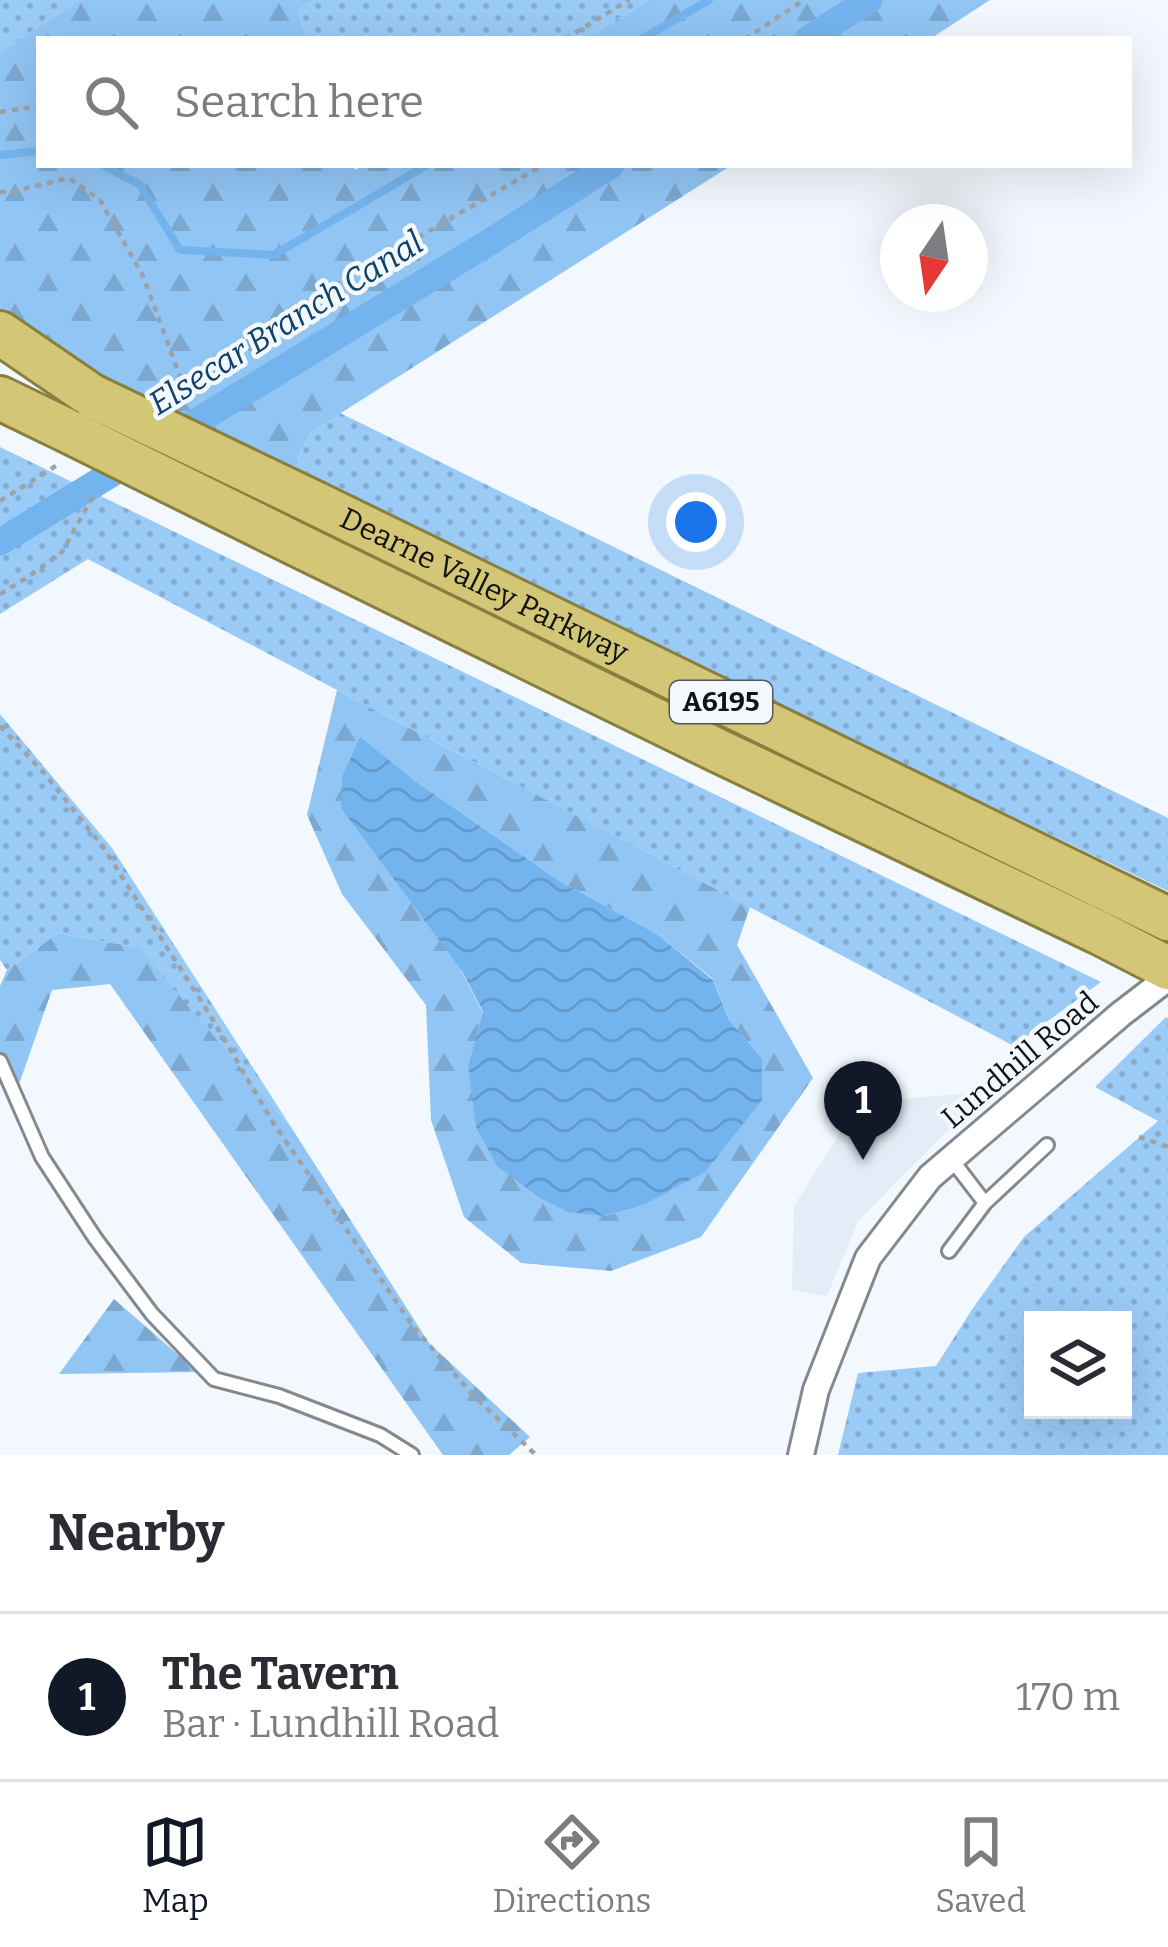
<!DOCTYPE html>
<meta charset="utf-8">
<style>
body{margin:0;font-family:Bitter,serif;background:#f2f2f3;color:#2b2b33}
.controls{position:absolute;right:36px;bottom:36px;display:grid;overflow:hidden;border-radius:0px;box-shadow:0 12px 48px #0002}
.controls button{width:108px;height:108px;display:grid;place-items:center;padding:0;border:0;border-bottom:3px solid #e1e1e2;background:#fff;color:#2b2b33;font:60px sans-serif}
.compass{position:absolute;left:880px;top:204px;width:108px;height:108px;border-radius:50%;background:#fff;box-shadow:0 12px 48px #0002;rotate:193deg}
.you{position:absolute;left:696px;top:522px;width:42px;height:42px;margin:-30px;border:9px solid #fff;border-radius:50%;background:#1a73e8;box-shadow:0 0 0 18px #1a73e833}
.badge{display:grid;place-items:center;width:78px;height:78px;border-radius:50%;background:#111827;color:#fff;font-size:39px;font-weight:700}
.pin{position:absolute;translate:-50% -99px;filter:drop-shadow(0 3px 6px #0008)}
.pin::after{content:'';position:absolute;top:63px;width:42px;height:36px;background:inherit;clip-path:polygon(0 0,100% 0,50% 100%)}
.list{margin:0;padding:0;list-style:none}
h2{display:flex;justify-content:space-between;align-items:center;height:156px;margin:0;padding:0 48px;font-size:51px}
h2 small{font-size:39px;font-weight:400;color:#7c7c81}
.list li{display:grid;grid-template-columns:78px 1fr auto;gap:36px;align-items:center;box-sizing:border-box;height:168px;padding:0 48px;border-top:3px solid #e1e1e2}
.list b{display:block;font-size:45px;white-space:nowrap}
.list p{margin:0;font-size:39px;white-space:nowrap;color:#7c7c81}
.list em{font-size:39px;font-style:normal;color:#7c7c81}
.icon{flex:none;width:66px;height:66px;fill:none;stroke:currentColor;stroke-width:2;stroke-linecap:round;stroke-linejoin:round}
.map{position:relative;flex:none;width:1168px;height:1455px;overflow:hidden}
.search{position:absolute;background:#fff;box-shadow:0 12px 48px #0002;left:36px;right:36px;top:36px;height:132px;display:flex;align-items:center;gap:30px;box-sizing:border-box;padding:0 42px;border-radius:0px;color:#7c7c81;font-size:45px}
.sheet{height:324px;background:#fff}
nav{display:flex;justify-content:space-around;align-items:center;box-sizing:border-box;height:168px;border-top:3px solid #e1e1e2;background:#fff;font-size:33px;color:#7c7c81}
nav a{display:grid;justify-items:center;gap:6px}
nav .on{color:#111827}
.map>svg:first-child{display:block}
</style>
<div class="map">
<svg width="1168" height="1455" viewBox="0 0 1168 1455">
<defs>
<pattern id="green-dots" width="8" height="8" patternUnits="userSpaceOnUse" patternTransform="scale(3)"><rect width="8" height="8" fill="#9acaf6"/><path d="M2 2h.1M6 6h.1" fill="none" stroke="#84acd2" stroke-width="1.8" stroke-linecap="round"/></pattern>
<pattern id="forest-firs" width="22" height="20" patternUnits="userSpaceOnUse" patternTransform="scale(3)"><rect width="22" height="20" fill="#91c5f4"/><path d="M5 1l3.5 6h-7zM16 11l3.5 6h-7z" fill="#7ca8d0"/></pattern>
<pattern id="water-waves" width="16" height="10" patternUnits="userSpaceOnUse" patternTransform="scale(3)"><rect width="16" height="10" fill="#74b4ee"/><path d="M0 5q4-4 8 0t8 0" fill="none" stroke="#639acb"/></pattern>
</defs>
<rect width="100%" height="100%" fill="#f2f8fd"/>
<!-- built -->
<path fill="#e2edf7" d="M999 1090 941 1137 858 1221 827 1296 792 1290 794 1206 859 1103Z"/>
<!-- green -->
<path fill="url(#green-dots)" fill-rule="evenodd" d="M0 0H79L0 52Z
M314 0H650L583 39H308L297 10Z
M340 413 1168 818V891L291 471 311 432Z
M0 447 1101 982 1014 1046 88 559 0 614Z
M0 714 112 848 291 1127 138 948 58 933 7 970 0 960Z
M1166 1017 1168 1018V1455H838L858 1373 936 1366 973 1308 1024 1237 1158 1121 1095 1087ZM1033 1320H1123V1410H1033Z"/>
<!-- forest -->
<path fill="url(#forest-firs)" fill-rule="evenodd" d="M79 0H314L297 10 308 39H39V165H353L355 170 364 165H732L311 432 291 471 98 380 0 310V52Z
M650 0H990L930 39H583Z
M337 690 750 907 737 945 813 1078 701 1237 611 1271 521 1263 464 1217 431 1120 426 1005 342 894 307 815ZM360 738 414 780 558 880 657 934 713 979 729 1020 762 1058 704 1172 644 1205 605 1216 468 1065 483 1013 462 972Z
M58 933 139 948 291 1127 429 1343 530 1437 509 1455H443L110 984 52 990 18 1087 0 1059V986L7 970Z
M114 1299 198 1372 59 1374Z"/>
<!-- water -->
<path fill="url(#water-waves)" d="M360 737 414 780 558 880 657 934 713 980 729 1020 762 1058V1100L705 1172 644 1205 605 1216 568 1212 540 1198 497 1166 476 1127 468 1065 483 1012 462 971 341 808 342 777Z"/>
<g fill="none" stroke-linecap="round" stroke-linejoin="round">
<!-- stream -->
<path stroke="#74b4ee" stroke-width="8" d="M642 39 709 0
M0 155 39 151
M103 165 140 185 180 250 274 255 427 165"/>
<!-- canal -->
<path stroke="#74b4ee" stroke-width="27" d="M808 39 869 0
M0 542 488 243 611 165"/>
<!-- service casing -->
<g stroke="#84898d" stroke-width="18">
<path id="service" d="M0 1061 42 1157 95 1238 152 1314 214 1379 279 1396 380 1435 412 1455
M952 1160 985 1203
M949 1251 985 1203 1047 1145"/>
</g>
<!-- minor casing -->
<g stroke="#84898d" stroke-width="30">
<path id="minor" d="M801 1455 816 1390 868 1258 930 1177 1121 1014 1168 978"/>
</g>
<!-- trunk casing -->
<g stroke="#887f3e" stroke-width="48">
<g id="trunk">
<path d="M0 333 92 396"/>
<path d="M0 398 66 430"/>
<path id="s1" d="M317 504 1168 919"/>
<path d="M298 545 721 752 1098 932 1168 968"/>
</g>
</g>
<!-- path -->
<path stroke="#9ea2a6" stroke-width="4.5" stroke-dasharray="6 6" stroke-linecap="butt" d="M565 39 629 0
M745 39 804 0
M0 112 39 106
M243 165H274
M0 192H11L69 178 100 200 143 276 182 382
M163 395 284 315 543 165
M0 501 59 464
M0 594 25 579 62 552 93 496
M0 726 45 774 103 847 210 1015 272 1121 415 1329 472 1394 536 1455
M1139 1137 1168 1147"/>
<!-- service -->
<use href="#service" stroke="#fff" stroke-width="12"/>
<!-- minor -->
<use href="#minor" stroke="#fff" stroke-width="24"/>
<!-- trunk -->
<use href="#trunk" stroke="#d3c777" stroke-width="42"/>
<!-- trunk-bridge casing -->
<g stroke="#887f3e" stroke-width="48" stroke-linecap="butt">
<path id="trunk-bridge" d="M92 396 317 504
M66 430 298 545"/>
</g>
<!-- trunk-bridge -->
<use href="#trunk-bridge" stroke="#d3c777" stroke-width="42"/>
</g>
<g text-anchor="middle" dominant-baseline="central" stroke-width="9" stroke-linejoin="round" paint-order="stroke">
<!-- shield labels -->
<rect fill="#f2f8fd" stroke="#54575a" stroke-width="3" x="670" y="681" width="102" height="42" rx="9"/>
<g font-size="27" font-weight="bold" fill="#111214">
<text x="721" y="702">A6195</text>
</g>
<!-- street labels -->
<g font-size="30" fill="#111214" stroke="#f2f8fd">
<text stroke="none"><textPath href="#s1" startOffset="186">Dearne Valley Parkway</textPath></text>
<text transform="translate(1020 1060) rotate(-40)">Lundhill Road</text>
</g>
<!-- water labels -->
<g font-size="33" font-style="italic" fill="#114167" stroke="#f2f8fd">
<text transform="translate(286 323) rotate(-32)">Elsecar Branch Canal</text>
</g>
</g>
</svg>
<div class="controls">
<button><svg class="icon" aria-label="layers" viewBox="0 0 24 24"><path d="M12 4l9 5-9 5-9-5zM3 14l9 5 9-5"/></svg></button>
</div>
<svg class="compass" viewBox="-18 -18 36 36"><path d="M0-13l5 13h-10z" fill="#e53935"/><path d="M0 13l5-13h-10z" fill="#7c7c81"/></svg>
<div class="you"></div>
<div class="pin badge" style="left:863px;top:1160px">1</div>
<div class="search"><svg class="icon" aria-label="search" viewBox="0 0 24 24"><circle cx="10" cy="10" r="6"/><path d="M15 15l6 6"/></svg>Search here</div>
</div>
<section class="sheet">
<h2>Nearby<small></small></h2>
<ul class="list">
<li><span class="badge">1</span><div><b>The Tavern</b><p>Bar · Lundhill Road</p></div><em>170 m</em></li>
</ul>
</section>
<nav>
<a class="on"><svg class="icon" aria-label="map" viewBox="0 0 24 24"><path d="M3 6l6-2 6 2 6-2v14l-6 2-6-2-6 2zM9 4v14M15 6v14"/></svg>Map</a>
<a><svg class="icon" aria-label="directions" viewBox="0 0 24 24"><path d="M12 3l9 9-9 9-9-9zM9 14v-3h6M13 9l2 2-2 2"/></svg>Directions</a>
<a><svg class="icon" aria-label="saved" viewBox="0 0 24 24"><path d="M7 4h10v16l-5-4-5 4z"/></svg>Saved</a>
</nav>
